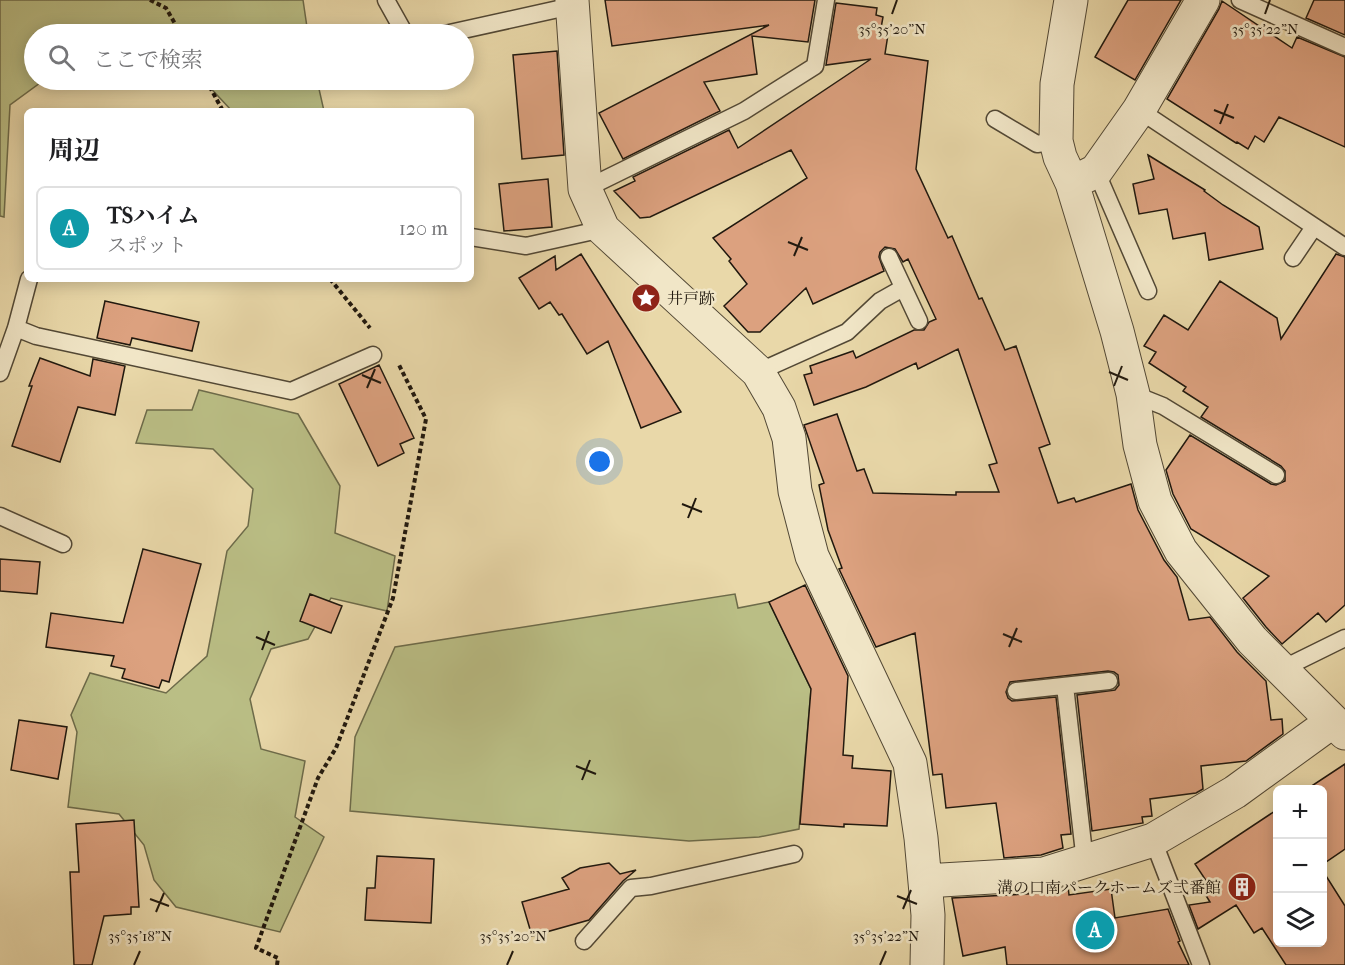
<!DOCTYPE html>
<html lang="ja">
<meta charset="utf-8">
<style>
body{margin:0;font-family:"IM FELL French Canon","Noto Serif JP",serif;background:#f6f6f6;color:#202124}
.controls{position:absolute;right:18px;bottom:18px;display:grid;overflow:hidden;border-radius:9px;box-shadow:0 3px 15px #0003}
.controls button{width:54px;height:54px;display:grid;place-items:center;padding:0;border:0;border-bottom:2px solid #e0e0e0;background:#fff;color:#202124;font:30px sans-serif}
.you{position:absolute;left:600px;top:462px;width:21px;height:21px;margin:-15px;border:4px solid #fff;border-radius:50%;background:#1a73e8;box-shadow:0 0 0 9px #1a73e833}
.badge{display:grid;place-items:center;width:39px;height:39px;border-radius:50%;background:#8f2418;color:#fff;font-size:20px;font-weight:700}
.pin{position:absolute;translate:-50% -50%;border:3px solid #fff;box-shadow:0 2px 6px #0006}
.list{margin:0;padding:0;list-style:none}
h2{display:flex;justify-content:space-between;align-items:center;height:78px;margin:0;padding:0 24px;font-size:26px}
h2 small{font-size:20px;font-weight:400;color:#757577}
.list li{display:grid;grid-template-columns:39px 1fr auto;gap:18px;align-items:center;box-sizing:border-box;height:84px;margin:0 12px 12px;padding:0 12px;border:2px solid #e0e0e0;border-radius:9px}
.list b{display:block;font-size:22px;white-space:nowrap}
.list p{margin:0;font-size:20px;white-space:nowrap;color:#757577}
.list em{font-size:20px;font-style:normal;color:#757577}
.icon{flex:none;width:33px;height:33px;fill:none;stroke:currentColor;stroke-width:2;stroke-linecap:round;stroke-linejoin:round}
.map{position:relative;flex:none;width:1345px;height:965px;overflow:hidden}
.search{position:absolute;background:#fff;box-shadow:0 3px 15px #0003;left:24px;top:24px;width:450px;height:66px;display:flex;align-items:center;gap:15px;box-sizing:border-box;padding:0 21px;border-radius:33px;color:#757577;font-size:22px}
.panel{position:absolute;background:#fff;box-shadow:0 3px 15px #0003;left:24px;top:108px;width:450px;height:174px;border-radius:9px}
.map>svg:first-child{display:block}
</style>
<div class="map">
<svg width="1345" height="965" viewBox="0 0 1345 965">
<rect width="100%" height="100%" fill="#e9d8a9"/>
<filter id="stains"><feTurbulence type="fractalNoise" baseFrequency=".00333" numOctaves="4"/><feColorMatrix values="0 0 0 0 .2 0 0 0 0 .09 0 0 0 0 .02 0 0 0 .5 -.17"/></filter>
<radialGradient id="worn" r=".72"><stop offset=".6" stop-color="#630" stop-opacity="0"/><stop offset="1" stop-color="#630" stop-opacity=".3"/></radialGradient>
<!-- green -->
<path fill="#babe85" stroke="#6d6b4a" stroke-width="1.5" d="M0 0H303L308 34H184L183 32 150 31 125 34H34V80H44L10 105 4 217 0 216Z
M203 80H317L324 111H232Z
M199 390 298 414 340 486 335 533 395 556 387 611 331 598 308 639 271 649 250 699 261 749 305 761 295 817 324 837 280 932 176 907 154 880 144 845 119 814 68 807 77 732 71 715 90 673 166 693 207 656 227 551 248 526 253 489 213 449 136 443 147 410H192Z
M735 594 738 608 769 602 811 689 799 829 759 837 689 841 350 811 355 737 395 647Z"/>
<!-- building -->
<path fill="#dca17f" stroke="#20180e" stroke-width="1.5" d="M605 0H815L808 42 752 36 757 74 704 82 720 111 623 159 599 113 769 25 612 46Z
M1128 0H1181L1135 80 1095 57Z
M1314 0H1345V35L1306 18Z
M1222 1 1292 48 1297 37 1345 57V147L1279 117 1264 142 1255 136 1248 149 1237 142 1236 143 1167 99 1219 9Z
M836 3 877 8 876 15 883 17 881 28H889L885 54 928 61 916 169 948 238 952 236 979 299 982 298 1005 350 1016 346 1050 444 1039 448 1058 503 1074 498 1076 502 1131 484 1138 510 1164 560 1177 577 1189 620 1210 617 1237 652 1266 681 1271 720 1282 719 1283 734 1246 761 1201 766 1203 789 1196 793 1150 799 1152 816 1142 817 1143 823 1092 831 1077 695 1115 690 1119 685 1118 675 1114 672 1108 671 1010 682 1006 692 1008 698 1012 701 1056 697 1071 834 1061 835 1063 848 1041 855 1004 858 996 803 946 808 942 774 933 775 915 633 876 647 839 569 842 568 828 530 819 485 824 483 804 425 837 414 857 471 864 469 873 493 956 495V492H999L989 465 997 463 958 349 918 369 916 363 866 387 814 405 804 375 812 373 810 366 853 351 856 358 914 330H924L929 322 936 319 908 259 903 262 895 249 885 247 880 252 879 257 884 271 813 304 806 288 760 332H748L724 306 747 284 729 261 731 259 713 238 807 178 791 150 650 217 640 218 614 191 635 181 633 177 729 130 738 148 871 59 826 65Z
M557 51 564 155 522 159 513 55Z
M1148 155 1205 190 1204 191 1223 205 1259 227 1263 249 1209 260 1205 233 1173 239 1167 209 1139 214 1133 184 1154 179Z
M548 179 552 227 504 231 499 184Z
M581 254 616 310 681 412 641 428 608 341 587 354 562 314 559 315 550 302 539 309 519 278 555 256 556 270Z
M1336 254 1345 257V605L1326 622 1318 613 1282 644 1266 627 1243 598 1269 576 1191 529 1173 494 1166 470 1190 435 1271 484 1276 485 1285 481V471L1281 466 1201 417 1208 407 1183 391 1186 387 1149 363 1156 352 1144 346 1164 315 1188 330 1220 281 1277 318 1281 339Z
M105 301 199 322 192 351 132 338 130 345 97 338Z
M40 358 90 376 93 359 125 366 115 415 78 407 60 462 12 446 32 386H29Z
M379 365 414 438 400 444 404 453 378 466 339 384Z
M143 549 201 564 169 682 162 680 159 688 122 678 125 669 111 666 114 656 46 647 51 613 123 623Z
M0 559 40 562 37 594 0 591Z
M805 585 848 676 843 755 853 756 852 768 891 771 887 826 844 824V827L800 824 811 689 769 602Z
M310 594 342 606 331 633 300 621Z
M19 720 67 727 58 779 11 770Z
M1345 764V849L1323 864V789H1307Z
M1278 809V942H1323V871L1345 906V965H1286L1262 928 1254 933 1236 905 1198 929 1189 905 1210 902 1202 889 1209 885 1195 864Z
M134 820 139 907H131V914L104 916 92 965H74L70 872H79L76 824Z
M377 856 434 859 431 923 365 920 367 888H375Z
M609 863 620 874 636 870 623 881 589 920 532 936 522 902 569 889 562 878 580 868Z
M1068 886 1069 895 1111 889 1115 918 1168 909 1180 941 1178 942 1189 965H1007L1005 947 963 956 952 898 1045 893Z"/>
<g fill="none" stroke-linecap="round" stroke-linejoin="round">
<!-- service casing -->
<g stroke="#524835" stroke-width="19">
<path id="service" d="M386 0 405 34
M1240 0 1345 47
M445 34 572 6
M1139 110 1345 247
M995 119 1037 144 1056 141
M1096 171 1148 291
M585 189 744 111 815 66 826 0
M471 237 526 246 603 229
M889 257 919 321
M1293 258 1314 227
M16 328 36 336 291 391 373 355
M758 372 847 332 880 301 903 288
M0 373 16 328 29 279
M1133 394 1163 406 1276 475
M0 516 63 544
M1280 670 1345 638
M1065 686 1085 862
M1016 691 1109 681
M1153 840 1201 965
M584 941 631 888 651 886 794 854"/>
</g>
<!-- minor casing -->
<g stroke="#524835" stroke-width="35">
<path id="minor" d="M572 0 585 189 603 229 758 372 779 408 789 438 795 491 812 556 910 763 921 838 928 915 927 965
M1071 0 1057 84 1056 141 1060 157 1072 183 1117 331 1133 394 1140 445 1155 501 1181 551 1252 640 1345 733
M1072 183 1096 171 1139 110 1203 0
M925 881 1044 874 1153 840 1235 792 1333 721"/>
</g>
<!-- path -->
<path stroke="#20180e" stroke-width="4" stroke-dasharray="4.5 3" stroke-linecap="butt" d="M150 0 166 8 181 34
M206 80 223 111
M330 279 370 328
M277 965 278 958 256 948 318 778 336 748 393 598 426 419 399 365"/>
<!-- service -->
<use href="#service" stroke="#f1e6c7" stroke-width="16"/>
<!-- minor -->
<use href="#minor" stroke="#f1e6c7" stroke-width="33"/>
</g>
<!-- ticks -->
<path fill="none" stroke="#20180e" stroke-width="2" d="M892 14 897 0M1265 14 1270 0M1214 110 1234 118M1220 124 1228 104M788 242 808 250M794 256 802 237M1109 372 1128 380M362 375 381 383M1114 386 1122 366M367 388 375 369M682 504 702 512M688 518 696 498M1003 634 1022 642M256 637 275 645M1009 647 1017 628M262 650 269 631M576 766 596 774M582 780 590 760M897 896 917 904M150 899 169 906M903 909 911 890M156 912 164 893M134 965 140 951M507 965 513 951M880 965 886 951"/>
<!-- icons -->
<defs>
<g id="sight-disc" transform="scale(1.5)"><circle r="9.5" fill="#8f2418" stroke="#f1e6c7"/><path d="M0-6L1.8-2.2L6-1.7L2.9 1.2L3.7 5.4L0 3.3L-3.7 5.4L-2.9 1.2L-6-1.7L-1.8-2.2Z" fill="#fff"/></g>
<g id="building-disc" transform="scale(1.5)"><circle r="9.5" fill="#8f2418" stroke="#f1e6c7"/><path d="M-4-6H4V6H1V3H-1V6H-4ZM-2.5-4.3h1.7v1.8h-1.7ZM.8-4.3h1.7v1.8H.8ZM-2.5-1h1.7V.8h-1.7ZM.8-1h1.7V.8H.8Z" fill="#fff"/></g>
</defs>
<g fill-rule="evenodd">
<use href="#sight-disc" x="646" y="298"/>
<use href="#building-disc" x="1242" y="887"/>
</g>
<g text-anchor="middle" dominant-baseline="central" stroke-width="5" stroke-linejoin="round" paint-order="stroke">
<!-- poi labels -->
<g font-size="16" fill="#20180e" stroke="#f1e6c7" text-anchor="start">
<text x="667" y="298">井戸跡</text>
<text x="1221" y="887" text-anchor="end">溝の口南パークホームズ弍番館</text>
</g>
</g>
<g font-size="15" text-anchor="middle" fill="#20180e" stroke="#f1e6c7" stroke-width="5" stroke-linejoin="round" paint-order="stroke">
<text x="892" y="34">35°35'20"N</text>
<text x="1265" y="34">35°35'22"N</text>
<text x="140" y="941">35°35'18"N</text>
<text x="513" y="941">35°35'20"N</text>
<text x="886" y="941">35°35'22"N</text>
</g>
<rect width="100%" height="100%" filter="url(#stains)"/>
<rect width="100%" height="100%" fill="url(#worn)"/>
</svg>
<div class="controls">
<button>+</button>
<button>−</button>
<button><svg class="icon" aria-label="layers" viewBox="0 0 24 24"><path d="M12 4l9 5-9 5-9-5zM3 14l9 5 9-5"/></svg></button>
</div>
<div class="you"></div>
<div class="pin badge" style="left:1095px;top:930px;background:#0f9aa8">A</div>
<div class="search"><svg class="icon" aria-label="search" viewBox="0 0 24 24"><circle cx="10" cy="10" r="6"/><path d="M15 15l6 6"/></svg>ここで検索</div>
<section class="panel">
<h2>周辺<small></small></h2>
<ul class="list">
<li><span class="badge" style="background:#0f9aa8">A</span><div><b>TSハイム</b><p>スポット</p></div><em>120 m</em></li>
</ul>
</section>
</div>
